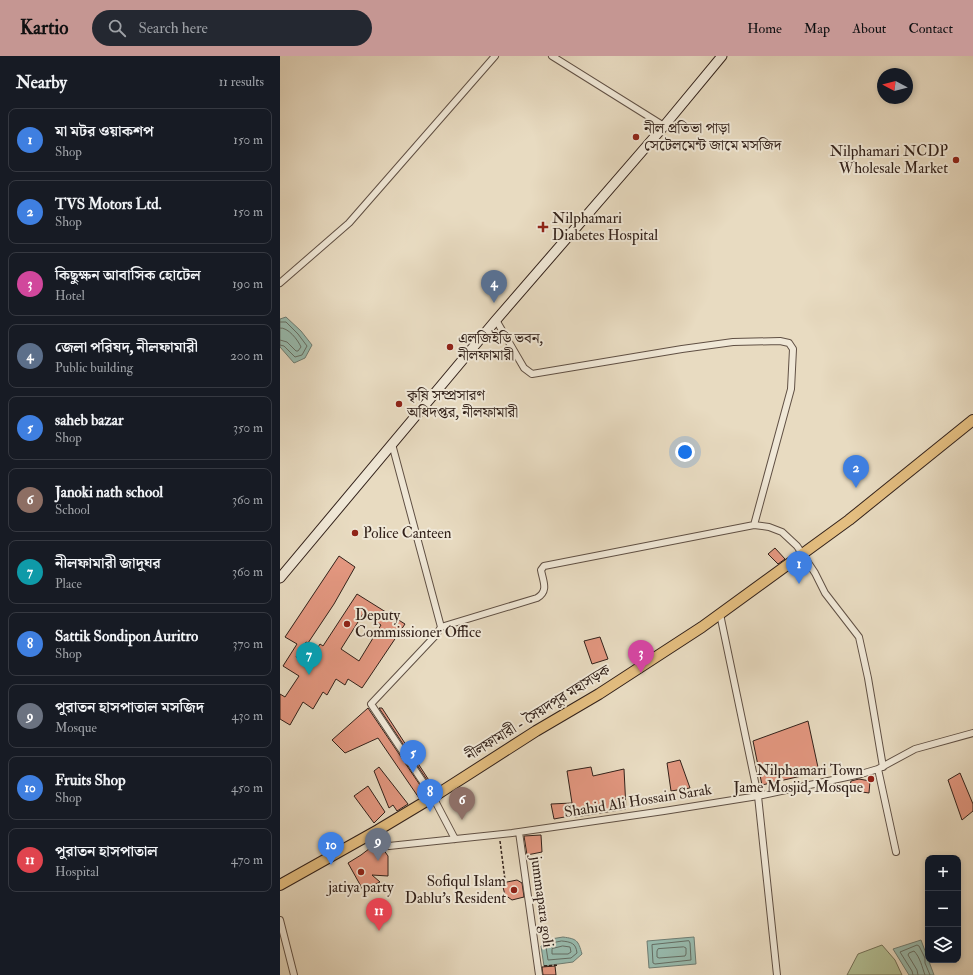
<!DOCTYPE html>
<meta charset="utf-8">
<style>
body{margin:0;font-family:"IM FELL Double Pica","Noto Serif Bengali",serif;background:#242831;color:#f1f3f6}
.controls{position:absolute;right:12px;bottom:12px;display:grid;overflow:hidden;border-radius:8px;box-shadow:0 2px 6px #0003}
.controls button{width:36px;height:36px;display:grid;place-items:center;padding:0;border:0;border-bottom:1px solid #363941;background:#171b24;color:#f1f3f6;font:20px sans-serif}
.compass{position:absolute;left:597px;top:12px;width:36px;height:36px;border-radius:50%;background:#171b24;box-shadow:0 2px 6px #0003;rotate:277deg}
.you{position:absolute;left:405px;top:396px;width:14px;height:14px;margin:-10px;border:3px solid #fff;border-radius:50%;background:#1a73e8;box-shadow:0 0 0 6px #1a73e833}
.badge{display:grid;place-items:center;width:26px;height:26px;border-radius:50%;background:#c59692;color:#fff;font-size:13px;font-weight:700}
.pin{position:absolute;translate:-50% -33px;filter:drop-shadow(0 1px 2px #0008)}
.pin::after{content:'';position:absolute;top:21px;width:14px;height:12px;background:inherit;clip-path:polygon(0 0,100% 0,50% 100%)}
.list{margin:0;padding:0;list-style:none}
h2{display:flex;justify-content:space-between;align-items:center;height:52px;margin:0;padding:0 16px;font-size:17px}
h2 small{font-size:13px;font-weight:400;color:#9ea1a6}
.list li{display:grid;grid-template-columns:26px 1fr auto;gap:12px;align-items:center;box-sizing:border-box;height:64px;margin:0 8px 8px;padding:0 8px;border:1px solid #363941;border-radius:8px}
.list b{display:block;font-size:15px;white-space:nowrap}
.list p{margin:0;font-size:13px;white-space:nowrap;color:#9ea1a6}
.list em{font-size:13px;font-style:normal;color:#9ea1a6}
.icon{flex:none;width:22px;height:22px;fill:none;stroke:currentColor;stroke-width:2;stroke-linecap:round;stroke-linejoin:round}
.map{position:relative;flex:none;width:693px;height:919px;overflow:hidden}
header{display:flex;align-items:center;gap:24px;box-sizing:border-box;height:56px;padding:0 20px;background:#c59692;color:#111}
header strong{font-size:19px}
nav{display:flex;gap:22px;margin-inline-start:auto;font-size:14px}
.search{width:280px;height:36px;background:#242831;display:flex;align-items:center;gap:10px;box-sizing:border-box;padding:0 14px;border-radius:22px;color:#9ea1a6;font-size:15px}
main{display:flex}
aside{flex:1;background:#171b24}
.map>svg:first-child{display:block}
</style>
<header>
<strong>Kartio</strong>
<div class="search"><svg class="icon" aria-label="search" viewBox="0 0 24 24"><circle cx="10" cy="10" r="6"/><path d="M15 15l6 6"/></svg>Search here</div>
<nav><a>Home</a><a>Map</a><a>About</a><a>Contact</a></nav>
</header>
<main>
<aside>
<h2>Nearby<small>11 results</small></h2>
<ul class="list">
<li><span class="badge" style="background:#3f7fe0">1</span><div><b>মা মটর ওয়াকশপ</b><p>Shop</p></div><em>150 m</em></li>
<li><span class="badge" style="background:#3f7fe0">2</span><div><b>TVS Motors Ltd.</b><p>Shop</p></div><em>150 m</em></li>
<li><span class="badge" style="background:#d1479c">3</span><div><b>কিছুক্ষন আবাসিক হোটেল</b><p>Hotel</p></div><em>190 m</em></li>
<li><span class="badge" style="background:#5c6f8a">4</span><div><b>জেলা পরিষদ, নীলফামারী</b><p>Public building</p></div><em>200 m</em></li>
<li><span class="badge" style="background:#3f7fe0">5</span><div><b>saheb bazar</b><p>Shop</p></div><em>350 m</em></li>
<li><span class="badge" style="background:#8d6e63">6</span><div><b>Janoki nath school</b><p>School</p></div><em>360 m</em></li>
<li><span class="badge" style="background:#0f9aa8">7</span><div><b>নীলফামারী জাদুঘর</b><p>Place</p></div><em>360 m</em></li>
<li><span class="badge" style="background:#3f7fe0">8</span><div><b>Sattik Sondipon Auritro</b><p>Shop</p></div><em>370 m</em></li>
<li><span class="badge" style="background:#6b7280">9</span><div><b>পুরাতন হাসপাতাল মসজিদ</b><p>Mosque</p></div><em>430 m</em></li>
<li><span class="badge" style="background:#3f7fe0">10</span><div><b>Fruits Shop</b><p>Shop</p></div><em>450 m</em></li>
<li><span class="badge" style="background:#e0444e">11</span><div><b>পুরাতন হাসপাতাল</b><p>Hospital</p></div><em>470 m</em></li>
</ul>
</aside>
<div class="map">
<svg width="693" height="919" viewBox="0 0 693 919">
<rect width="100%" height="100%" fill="#e8dbc1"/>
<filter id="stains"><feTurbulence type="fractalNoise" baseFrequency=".005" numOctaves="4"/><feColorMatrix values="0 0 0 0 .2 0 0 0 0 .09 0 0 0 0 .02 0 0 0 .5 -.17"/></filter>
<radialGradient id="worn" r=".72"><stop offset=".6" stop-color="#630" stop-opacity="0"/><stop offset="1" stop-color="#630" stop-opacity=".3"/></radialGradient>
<!-- green -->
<path fill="#b3c196" stroke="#727158" d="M602 889 615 904 622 919H567L578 898Z"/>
<!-- water -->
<path fill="#98bbae" stroke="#6f7d73" d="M6 261 21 275 32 289 25 302 14 307 0 291V263Z
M283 881C297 883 298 884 302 898L293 906 264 910 261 890 271 883Z
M414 881 416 908 369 912 367 885Z
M641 884 654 919H629L613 893Z"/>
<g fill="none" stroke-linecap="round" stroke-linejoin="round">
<!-- shore -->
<path stroke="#656e64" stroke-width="1" d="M0 266H6L18 278 27 290 22 299 15 301 4 290 0 289
M0 272C8 271 18 284 21 291L18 295H16L7 286 0 284
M282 885C291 886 296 887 297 897L291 902 268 904 266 891 272 887Z
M409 885 410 887 411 904 375 908 373 907 372 889Z
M283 890 290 891 291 896 288 898H272V893Z
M404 891 406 892V898L405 900 379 902 377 901V895L378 893Z
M633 919 632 915 620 896 637 889 639 890 645 902V907L650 919
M638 919 637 914 628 899 629 897 634 895C640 901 642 911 645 919"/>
</g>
<!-- building -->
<path fill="#e39780" stroke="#32211a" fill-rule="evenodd" d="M495 492 505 503 498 508 488 498Z
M59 500 75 511 54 548 28 587 26 586 16 601 27 609 40 588 43 590 77 538 125 568 82 632 68 623 65 629 56 623 47 639 43 636 33 653 23 646 10 669 0 663V638L5 641 19 620 3 610 17 588 5 581ZM83 558 101 569 79 605 61 593Z
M320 581 328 603 312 608 304 585Z
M88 652 146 738 139 742 98 682 65 697 52 684Z
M99 652H102L154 732 153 733Z
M528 665 539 716 482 729 473 685Z
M400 704 410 732 391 735 387 707Z
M99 711 128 748 117 755 113 749 109 752 94 715Z
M311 711 313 720 344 713 346 753 295 761V759L274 763 271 748 292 747 287 715Z
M680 717 693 748V755L682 764 668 724Z
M579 723 590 725 589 737 569 734 571 725Z
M88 730 105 756 94 767 74 740Z
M261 779 262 796 247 799 244 780Z
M98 786 108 800V820L92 819 100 826 83 834 68 807 81 799Z
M237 824 242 827 244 841 232 844 225 839 222 827Z
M275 910 276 919H263L262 911Z"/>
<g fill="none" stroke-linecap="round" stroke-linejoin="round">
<!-- street casing -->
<g stroke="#605044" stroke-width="8">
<path id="street" d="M272 0 384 70
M0 227 69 167 215 0
M216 264 244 312 252 318 402 293 453 286 500 285 509 287 513 293 511 333 474 469
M112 388 161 571
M440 558 478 740 497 919
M598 713 616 796
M98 774 109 790 232 777 384 755 478 740 581 718 598 713 635 693 693 677
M239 776 259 919
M175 783 153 741 91 648 156 579 161 571 257 542C269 535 263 525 261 514L264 510 474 469 489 471 502 476 517 490 535 517 545 537 579 581 588 622 603 711
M0 864 14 919"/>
</g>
<!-- secondary casing -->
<g stroke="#32211a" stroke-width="11">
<path id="secondary" d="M0 522 216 264 384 70 442 0"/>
</g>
<!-- primary casing -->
<g stroke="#32211a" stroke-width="12">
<path id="primary" d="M0 829 98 774 153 741 256 675 319 638 422 571 569 464 693 364"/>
</g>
<!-- path -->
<path stroke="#32211a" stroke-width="1.5" stroke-dasharray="3 2" stroke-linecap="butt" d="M220 785 225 824
M264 910 279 909"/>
<!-- street -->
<use href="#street" stroke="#f0e8d7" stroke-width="6"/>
<!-- secondary -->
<use href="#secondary" stroke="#f0e8d7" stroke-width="9"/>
<!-- primary -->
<use href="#primary" stroke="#e4be80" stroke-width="10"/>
</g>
<!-- markers -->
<g fill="#8f2418" stroke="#f0e8d7" stroke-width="1.5">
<circle cx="356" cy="81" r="4"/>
<circle cx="676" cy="104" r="4"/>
<path d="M261 165h4v4h4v4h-4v4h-4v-4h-4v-4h4z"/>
<circle cx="170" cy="291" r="4"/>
<circle cx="119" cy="348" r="4"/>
<circle cx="75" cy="477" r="4"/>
<circle cx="67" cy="568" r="4"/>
<circle cx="591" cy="723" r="4"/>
<circle cx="81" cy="816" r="4"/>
<circle cx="234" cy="834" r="4"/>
</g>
<g text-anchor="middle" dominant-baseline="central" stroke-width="4" stroke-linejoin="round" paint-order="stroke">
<!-- poi labels -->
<g font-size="15" fill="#32211a" stroke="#f0e8d7" text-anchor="start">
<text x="364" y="72">নীল প্রতিভা পাড়া<tspan x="364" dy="17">সেটেলমেন্ট জামে মসজিদ</tspan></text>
<text x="668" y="95" text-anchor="end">Nilphamari NCDP<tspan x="668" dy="17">Wholesale Market</tspan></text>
<text x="272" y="162">Nilphamari<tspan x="272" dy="17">Diabetes Hospital</tspan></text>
<text x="178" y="282">এলজিইডি ভবন,<tspan x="178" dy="17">নীলফামারী</tspan></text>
<text x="127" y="339">কৃষি সম্প্রসারণ<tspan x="127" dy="17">অধিদপ্তর, নীলফামারী</tspan></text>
<text x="83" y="477">Police Canteen</text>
<text x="75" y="559">Deputy<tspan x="75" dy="17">Commissioner Office</tspan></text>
<text x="583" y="714" text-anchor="end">Nilphamari Town<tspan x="583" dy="17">Jame Mosjid, Mosque</tspan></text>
<text x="226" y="825" text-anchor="end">Sofiqul Islam<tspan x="226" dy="17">Dablu's Resident</tspan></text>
<text x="81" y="831" text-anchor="middle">jatiya party</text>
</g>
<!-- street labels -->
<g font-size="15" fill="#32211a" stroke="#f0e8d7">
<text transform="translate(258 657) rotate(-32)">নীলফামারী - সৈয়দপুর মহাসড়ক</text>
<text transform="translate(358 745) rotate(-9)">Shahid Ali Hossain Sarak</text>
<text transform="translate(262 846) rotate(82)">jummapara goli</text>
</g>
</g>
<rect width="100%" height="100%" filter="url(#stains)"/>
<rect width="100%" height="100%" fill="url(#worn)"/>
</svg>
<div class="controls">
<button>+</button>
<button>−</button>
<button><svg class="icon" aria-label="layers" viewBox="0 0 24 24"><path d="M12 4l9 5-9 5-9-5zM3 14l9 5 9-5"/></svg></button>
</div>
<svg class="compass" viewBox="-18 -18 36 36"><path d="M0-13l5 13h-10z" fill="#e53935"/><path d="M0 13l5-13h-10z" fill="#9ea1a6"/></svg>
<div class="you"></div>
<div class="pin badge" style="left:519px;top:528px;background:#3f7fe0">1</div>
<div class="pin badge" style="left:576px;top:432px;background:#3f7fe0">2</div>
<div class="pin badge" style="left:361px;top:617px;background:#d1479c">3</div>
<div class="pin badge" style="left:214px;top:247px;background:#5c6f8a">4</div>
<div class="pin badge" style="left:133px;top:717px;background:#3f7fe0">5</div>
<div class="pin badge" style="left:182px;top:764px;background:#8d6e63">6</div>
<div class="pin badge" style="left:29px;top:619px;background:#0f9aa8">7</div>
<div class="pin badge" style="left:150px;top:756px;background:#3f7fe0">8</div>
<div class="pin badge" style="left:98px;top:805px;background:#6b7280">9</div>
<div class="pin badge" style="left:51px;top:809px;background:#3f7fe0">10</div>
<div class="pin badge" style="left:99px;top:875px;background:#e0444e">11</div>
</div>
</main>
